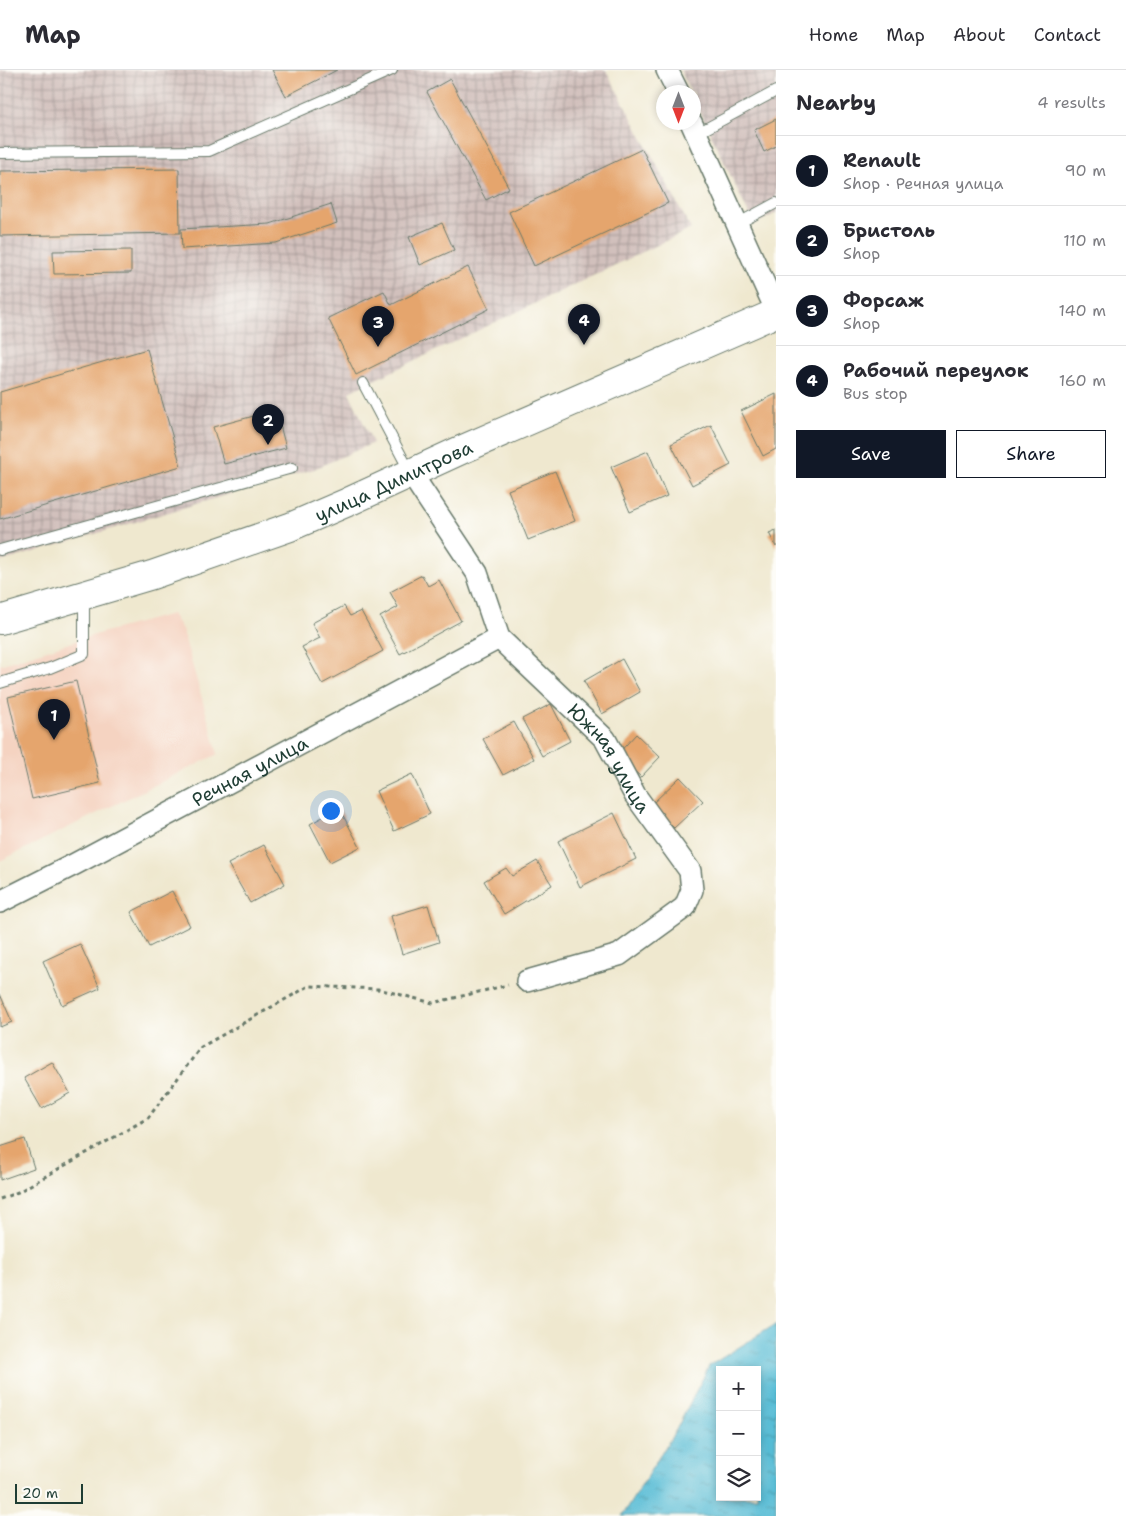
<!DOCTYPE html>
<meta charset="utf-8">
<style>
body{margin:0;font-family:"Shantell Sans",sans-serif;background:#f7f7f7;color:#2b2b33}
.controls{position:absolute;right:15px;bottom:15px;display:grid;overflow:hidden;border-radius:0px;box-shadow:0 2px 8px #0003}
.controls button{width:45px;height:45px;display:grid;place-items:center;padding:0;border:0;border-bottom:1px solid #e1e1e2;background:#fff;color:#2b2b33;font:25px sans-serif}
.compass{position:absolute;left:656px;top:15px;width:45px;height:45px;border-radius:50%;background:#fff;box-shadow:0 2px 8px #0003;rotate:180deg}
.scale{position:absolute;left:15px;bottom:12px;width:68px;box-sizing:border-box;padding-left:5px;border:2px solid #1f3d34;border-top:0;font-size:14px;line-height:18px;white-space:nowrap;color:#1f3d34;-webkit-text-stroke:4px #fdfcf7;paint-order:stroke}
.you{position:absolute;left:330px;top:740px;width:18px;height:18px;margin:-12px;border:4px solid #fff;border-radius:50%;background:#1a73e8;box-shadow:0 0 0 8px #1a73e833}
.badge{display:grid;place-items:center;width:32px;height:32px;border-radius:50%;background:#111827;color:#fff;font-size:16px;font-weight:700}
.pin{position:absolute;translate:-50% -41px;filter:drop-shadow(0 1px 2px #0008)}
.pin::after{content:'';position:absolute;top:26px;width:18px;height:15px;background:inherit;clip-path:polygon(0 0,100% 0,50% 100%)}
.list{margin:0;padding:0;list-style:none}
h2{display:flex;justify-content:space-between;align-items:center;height:65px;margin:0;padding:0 20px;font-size:21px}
h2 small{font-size:16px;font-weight:400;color:#7c7c81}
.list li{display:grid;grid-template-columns:32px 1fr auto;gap:15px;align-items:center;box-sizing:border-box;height:70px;padding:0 20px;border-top:1px solid #e1e1e2}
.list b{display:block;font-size:19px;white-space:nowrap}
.list p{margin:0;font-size:16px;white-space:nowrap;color:#7c7c81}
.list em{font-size:16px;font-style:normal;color:#7c7c81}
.actions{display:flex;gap:10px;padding:15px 20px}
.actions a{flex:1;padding:11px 0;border:1px solid #111827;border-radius:0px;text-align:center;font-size:18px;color:#111827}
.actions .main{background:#111827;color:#fff}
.icon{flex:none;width:28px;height:28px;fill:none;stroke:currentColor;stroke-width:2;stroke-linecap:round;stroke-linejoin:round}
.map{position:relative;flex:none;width:776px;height:1446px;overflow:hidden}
header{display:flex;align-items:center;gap:30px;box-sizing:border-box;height:70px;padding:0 25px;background:#fff;border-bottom:1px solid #e1e1e2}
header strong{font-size:24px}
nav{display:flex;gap:28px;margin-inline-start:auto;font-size:18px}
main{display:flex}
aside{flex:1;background:#fff}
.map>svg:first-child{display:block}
</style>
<header>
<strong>Map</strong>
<nav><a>Home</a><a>Map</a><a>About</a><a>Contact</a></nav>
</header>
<main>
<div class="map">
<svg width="776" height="1446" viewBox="0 0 776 1446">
<defs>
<pattern id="industrial-grid" width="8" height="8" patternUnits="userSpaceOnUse" patternTransform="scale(1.25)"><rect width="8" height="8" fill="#d1c0bc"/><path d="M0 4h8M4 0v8" fill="none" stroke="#a99d9a"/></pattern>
<pattern id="water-ripples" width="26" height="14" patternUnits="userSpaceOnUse" patternTransform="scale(1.25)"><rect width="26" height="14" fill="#57bcd5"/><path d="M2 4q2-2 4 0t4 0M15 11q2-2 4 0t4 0" fill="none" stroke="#479aae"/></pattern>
</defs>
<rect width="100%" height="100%" fill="#fdfcf7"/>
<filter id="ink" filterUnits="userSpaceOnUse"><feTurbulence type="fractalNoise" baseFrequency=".02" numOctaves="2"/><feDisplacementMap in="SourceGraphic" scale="10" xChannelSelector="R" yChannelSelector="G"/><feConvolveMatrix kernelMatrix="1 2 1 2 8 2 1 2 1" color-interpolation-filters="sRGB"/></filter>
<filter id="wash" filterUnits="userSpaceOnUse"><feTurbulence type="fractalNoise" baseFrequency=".0096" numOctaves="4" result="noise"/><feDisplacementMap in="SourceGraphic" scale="20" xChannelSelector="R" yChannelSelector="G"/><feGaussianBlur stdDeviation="1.12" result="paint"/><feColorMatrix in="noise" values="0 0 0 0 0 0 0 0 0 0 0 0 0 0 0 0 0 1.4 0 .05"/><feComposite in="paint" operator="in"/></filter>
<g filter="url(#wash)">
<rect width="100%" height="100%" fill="#efe8cf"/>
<!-- built -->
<path fill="#f5d3c1" d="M172 544 182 559 218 684 0 791V595L101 563Z"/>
<!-- industrial -->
<path fill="url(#industrial-grid)" d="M0 0H606L691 159 349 322 373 373 314 399 0 492Z
M680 0H776V143L754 155 694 29V22H691Z"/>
<!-- water -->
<path fill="url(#water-ripples)" stroke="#3b7c84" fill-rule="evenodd" d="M776 1254V1446H622L676 1360 709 1296ZM720 1300H757V1427H720Z"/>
<g id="blocks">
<!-- building -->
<path fill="#e5a56d" d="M272 0H337L286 26Z
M450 9 509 118 486 130 427 22Z
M776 49V76L764 82 754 60Z
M642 79 668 133 534 196 509 142Z
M179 99 180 163 0 166V101Z
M331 134 337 153 276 173 182 179 181 159 270 154Z
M442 153 454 180 420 195 409 167Z
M131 180V203L54 204 53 181Z
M468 197 489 239 356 305 328 248 384 221 391 235Z
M147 279 181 396 0 449V322Z
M776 324V379L763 386 741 341Z
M276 340 286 378 224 394 213 357Z
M711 355 731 395 692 415 671 374Z
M648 381 667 426 630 442 611 397Z
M555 401 575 451 528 470 508 420Z
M776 460V477L769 463Z
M422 505 428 516 439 510 461 551 400 584 380 547 398 537 390 522Z
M344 536 350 546 361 541 383 581 322 614 302 577 320 568 312 553Z
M622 589 640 622 602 644 584 611Z
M76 611 100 713 32 729 8 627Z
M551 634 570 671 542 686 522 649Z
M514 652 534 689 503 705 483 669Z
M636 664 660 687 641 707 617 685Z
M412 704 430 744 394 761 376 721Z
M680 707 703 731 674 758 651 735Z
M339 738 360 777 330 792 310 754Z
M614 743 636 789 580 817 558 771Z
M264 775 285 814 250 833 228 794Z
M537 791 552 815 504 844 484 811 506 798 512 806Z
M172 821 190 856 149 877 131 842Z
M428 835 439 872 402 884 391 846Z
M80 874 100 918 62 935 43 891Z
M0 924 12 952 0 957Z
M52 992 70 1023 42 1039 24 1008Z
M25 1069 34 1098 0 1110V1077Z"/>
</g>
</g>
<g filter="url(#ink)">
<use href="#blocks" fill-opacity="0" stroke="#68796a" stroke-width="1"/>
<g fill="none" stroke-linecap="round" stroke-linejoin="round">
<!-- lane casing -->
<g stroke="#68796a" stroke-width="12">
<path id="lane" d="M696 64 776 21
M0 83 209 81 392 0
M737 154 776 133
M363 313 410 402
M0 480 292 398
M0 613 50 598 84 584V526"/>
</g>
<!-- street casing -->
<g stroke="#68796a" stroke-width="24">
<g id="street">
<path d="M667 0 678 22"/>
<path d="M691 52 776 240"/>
<path id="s1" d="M410 402 477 503 499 568 605 669 635 725 690 801 692 820 685 837 619 885 527 911"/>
<path id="s2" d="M0 832 75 794 499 568"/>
</g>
</g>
<!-- secondary casing -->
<g stroke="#68796a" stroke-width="30">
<g id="secondary">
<path id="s3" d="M0 550 152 505 290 457 348 432 461 380 776 243"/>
</g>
</g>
<!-- path -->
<path stroke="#68796a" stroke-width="3" stroke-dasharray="4 4" stroke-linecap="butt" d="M0 1129 18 1122 148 1048 201 977 309 916 378 919 433 933 508 915"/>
<!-- lane -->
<use href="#lane" stroke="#fff" stroke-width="10"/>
<!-- street -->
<use href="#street" stroke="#fff" stroke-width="21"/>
<!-- secondary -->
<use href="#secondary" stroke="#fff" stroke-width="28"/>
</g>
</g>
<g text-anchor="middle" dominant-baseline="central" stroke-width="5" stroke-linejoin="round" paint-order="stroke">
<!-- street labels -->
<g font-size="19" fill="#1f3d34" stroke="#fdfcf7">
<text stroke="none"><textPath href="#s3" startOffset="418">улица Димитрова</textPath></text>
<text stroke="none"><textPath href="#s1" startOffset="354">Южная улица</textPath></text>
<text stroke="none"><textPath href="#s2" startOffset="282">Речная улица</textPath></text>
</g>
</g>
</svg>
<div class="controls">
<button>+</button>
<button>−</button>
<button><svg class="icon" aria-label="layers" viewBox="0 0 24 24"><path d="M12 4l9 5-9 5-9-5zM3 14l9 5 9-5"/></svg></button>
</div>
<svg class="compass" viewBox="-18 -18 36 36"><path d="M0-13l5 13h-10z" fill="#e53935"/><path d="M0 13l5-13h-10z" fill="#7c7c81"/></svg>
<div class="scale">20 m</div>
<div class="you"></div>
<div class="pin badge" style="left:54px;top:670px">1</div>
<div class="pin badge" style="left:268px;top:375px">2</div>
<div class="pin badge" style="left:378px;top:277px">3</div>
<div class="pin badge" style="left:584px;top:275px">4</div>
</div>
<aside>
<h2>Nearby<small>4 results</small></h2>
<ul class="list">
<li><span class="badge">1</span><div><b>Renault</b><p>Shop · Речная улица</p></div><em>90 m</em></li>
<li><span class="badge">2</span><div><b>Бристоль</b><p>Shop</p></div><em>110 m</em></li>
<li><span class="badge">3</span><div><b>Форсаж</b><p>Shop</p></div><em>140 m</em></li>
<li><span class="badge">4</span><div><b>Рабочий переулок</b><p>Bus stop</p></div><em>160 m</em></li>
</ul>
<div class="actions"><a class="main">Save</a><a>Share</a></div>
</aside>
</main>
